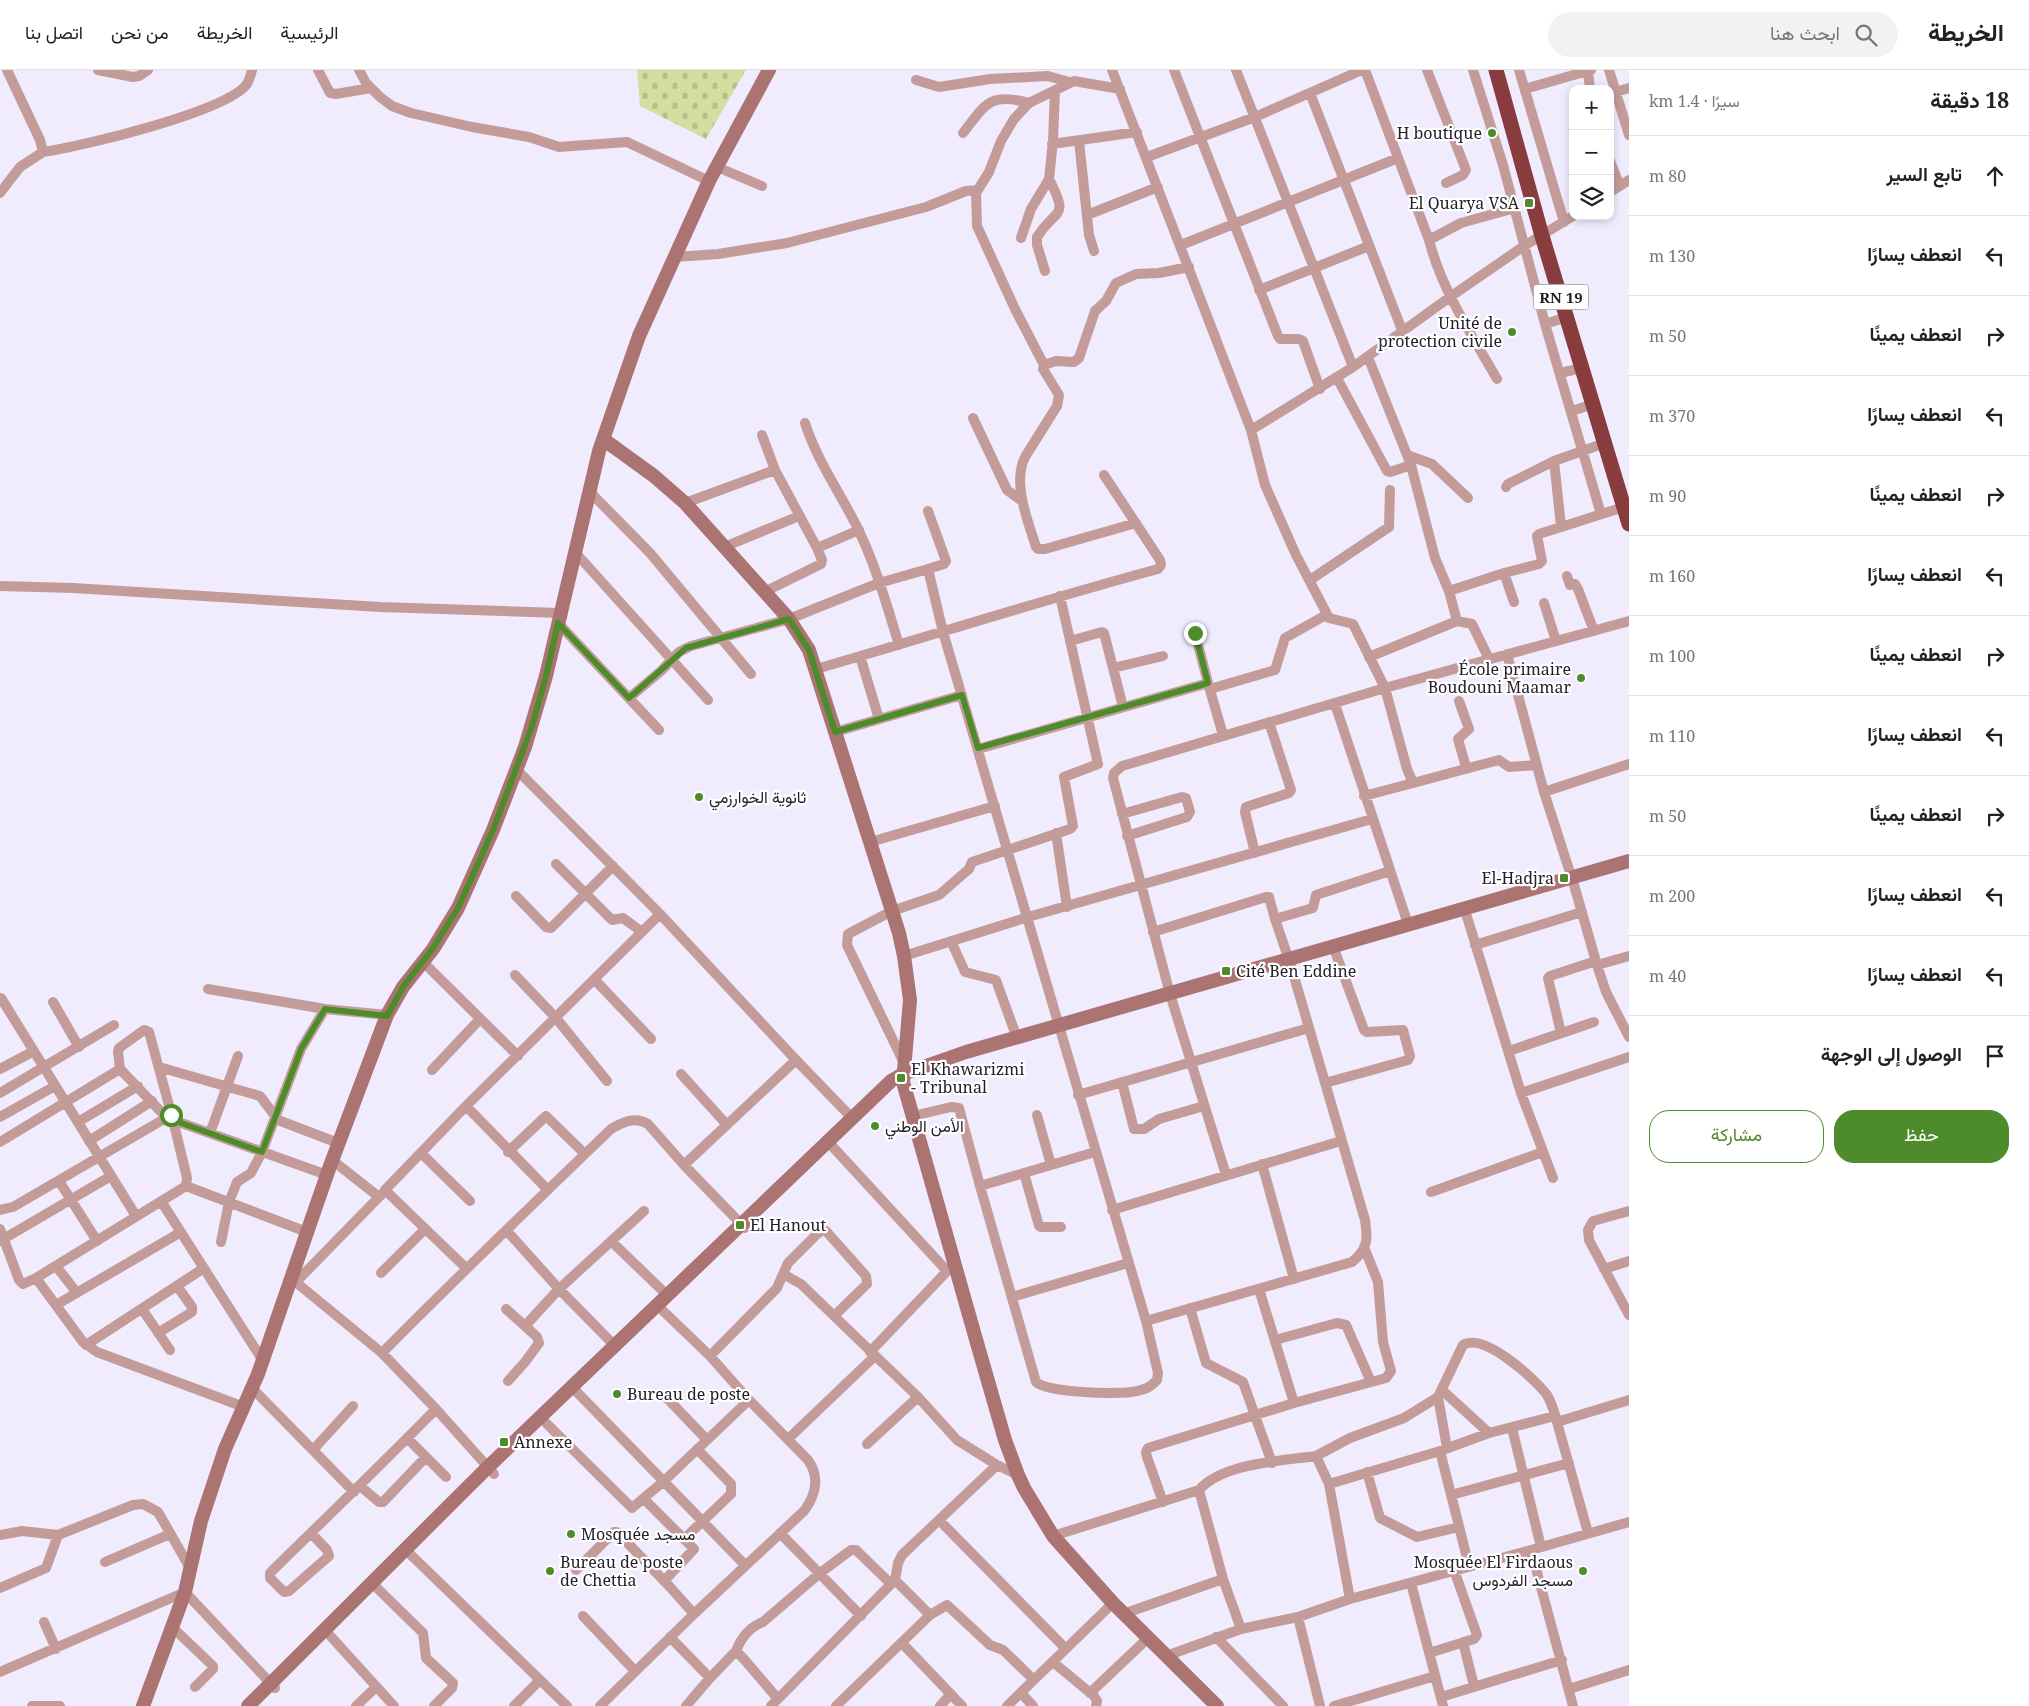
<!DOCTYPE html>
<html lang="ar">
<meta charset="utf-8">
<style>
body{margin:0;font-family:"Noto Serif",Vazirmatn,serif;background:#f2f2f2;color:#222;direction:rtl}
.controls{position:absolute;right:15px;top:15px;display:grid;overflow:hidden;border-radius:10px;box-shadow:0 2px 8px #0003}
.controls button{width:45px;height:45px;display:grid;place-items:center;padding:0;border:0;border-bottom:1px solid #e0e0e0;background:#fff;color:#222;font:25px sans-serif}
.stop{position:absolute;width:15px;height:15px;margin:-11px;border:4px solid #4e8b2a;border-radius:50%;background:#fff}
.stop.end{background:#4e8b2a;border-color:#fff;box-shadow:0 1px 5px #0008}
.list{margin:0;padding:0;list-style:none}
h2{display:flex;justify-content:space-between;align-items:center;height:65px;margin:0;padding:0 20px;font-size:21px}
h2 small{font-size:16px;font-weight:400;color:#767676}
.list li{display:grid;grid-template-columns:32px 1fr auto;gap:15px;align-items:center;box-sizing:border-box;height:80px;padding:0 20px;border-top:1px solid #e0e0e0}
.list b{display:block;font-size:19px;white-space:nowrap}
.list em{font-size:16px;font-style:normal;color:#767676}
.actions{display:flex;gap:10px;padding:15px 20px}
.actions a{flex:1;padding:11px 0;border:1px solid #4e8b2a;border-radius:20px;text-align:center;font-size:18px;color:#4e8b2a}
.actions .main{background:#4e8b2a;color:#fff}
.icon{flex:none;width:28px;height:28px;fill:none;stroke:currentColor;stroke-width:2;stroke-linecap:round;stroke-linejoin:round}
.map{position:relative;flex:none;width:1629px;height:1636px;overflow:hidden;direction:ltr}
header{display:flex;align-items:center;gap:30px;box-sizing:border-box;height:70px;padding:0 25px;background:#fff;border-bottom:1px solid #e0e0e0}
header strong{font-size:24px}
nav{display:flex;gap:28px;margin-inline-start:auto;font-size:18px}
.search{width:350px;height:45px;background:#f2f2f2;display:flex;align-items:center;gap:12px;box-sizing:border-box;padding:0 18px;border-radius:28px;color:#767676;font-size:19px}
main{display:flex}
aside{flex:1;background:#fff}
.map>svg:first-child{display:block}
</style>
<header>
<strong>الخريطة</strong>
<div class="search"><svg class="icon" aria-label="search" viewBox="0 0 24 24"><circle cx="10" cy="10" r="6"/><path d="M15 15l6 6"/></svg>ابحث هنا</div>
<nav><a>الرئيسية</a><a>الخريطة</a><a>من نحن</a><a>اتصل بنا</a></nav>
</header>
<main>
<aside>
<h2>18 دقيقة<small>سيرًا · 1.4 km</small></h2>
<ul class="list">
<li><svg class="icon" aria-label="ahead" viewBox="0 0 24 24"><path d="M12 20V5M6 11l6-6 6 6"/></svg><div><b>تابع السير</b></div><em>80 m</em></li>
<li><svg class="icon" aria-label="left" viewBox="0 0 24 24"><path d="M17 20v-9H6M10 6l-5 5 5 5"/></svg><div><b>انعطف يسارًا</b></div><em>130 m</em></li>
<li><svg class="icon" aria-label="right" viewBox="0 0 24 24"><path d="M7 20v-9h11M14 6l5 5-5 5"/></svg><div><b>انعطف يمينًا</b></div><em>50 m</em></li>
<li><svg class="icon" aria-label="left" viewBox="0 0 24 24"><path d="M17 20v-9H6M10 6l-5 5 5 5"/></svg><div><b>انعطف يسارًا</b></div><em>370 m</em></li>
<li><svg class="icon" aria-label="right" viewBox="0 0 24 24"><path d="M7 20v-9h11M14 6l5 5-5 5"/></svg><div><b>انعطف يمينًا</b></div><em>90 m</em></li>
<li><svg class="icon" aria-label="left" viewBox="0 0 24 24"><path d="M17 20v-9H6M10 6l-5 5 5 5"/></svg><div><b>انعطف يسارًا</b></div><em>160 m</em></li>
<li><svg class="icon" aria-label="right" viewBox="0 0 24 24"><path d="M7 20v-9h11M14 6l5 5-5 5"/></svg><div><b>انعطف يمينًا</b></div><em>100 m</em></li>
<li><svg class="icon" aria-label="left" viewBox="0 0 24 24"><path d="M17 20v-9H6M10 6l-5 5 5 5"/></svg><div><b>انعطف يسارًا</b></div><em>110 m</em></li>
<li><svg class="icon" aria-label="right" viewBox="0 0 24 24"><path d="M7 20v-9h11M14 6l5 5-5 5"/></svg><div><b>انعطف يمينًا</b></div><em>50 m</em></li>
<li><svg class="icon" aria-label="left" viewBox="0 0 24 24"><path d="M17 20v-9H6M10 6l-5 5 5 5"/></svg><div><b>انعطف يسارًا</b></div><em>200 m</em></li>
<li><svg class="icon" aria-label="left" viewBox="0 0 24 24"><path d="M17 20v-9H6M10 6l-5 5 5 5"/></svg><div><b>انعطف يسارًا</b></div><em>40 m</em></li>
<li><svg class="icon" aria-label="arrive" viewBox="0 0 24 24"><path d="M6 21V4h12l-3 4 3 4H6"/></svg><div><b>الوصول إلى الوجهة</b></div></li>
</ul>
<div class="actions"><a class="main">حفظ</a><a>مشاركة</a></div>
</aside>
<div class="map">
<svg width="1629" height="1636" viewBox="0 0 1629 1636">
<defs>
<pattern id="cemetery-stones" width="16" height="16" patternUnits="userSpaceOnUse" patternTransform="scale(1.25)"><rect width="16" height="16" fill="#d2dfa0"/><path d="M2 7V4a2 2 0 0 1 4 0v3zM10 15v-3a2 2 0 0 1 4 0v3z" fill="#b4bf8a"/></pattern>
</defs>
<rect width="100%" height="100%" fill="#f1ebfe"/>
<!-- cemetery -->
<path fill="url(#cemetery-stones)" d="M637 0H746L706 69 640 36Z"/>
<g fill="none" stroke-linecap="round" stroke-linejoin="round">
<!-- street -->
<path stroke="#c39c9a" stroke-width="10" d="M7 0 40 70 43 82C80 77 226 42 247 14 249 10 251 5 252 0
M98 0 133 7 139 6 148 0
M318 0 330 23 336 24 371 18
M359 0 366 13 380 27 392 36 411 43 472 57 529 67 559 77 627 72 709 111
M1112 0 1251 360
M1174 0 1278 266 1280 269H1299L1303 271 1320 319
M1236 0 1353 297
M1365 0 1429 170 1461 153 1515 138
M1427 0 1466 100 1463 105 1446 113
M1473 0 1503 95 1545 254 1601 444
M1519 0 1564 152
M1609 0 1629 65
M1588 1 1590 19
M916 10 939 17 990 9 1048 6 1069 12
M1525 19 1591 0
M1615 22 1629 18
M1310 23 1402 260
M963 63C986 34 989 22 1029 33
M1079 71 1089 165 1094 181
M1052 74 1137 62
M1147 87 1255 47 1362 0
M1610 91 1620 116
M717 97 762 116
M1610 122 1629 110
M0 123 20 97 43 82
M1087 145 1158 117
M1021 168 1031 139 1049 109 1053 71 1055 20
M1429 170C1442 221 1472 265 1497 309
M1181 175 1398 88
M675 187 718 184 787 173 926 137 966 121 978 120
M1045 201 1037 175V167C1056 137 1070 150 1049 109
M1259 220 1369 176
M1545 254 1567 247
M1368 287 1411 395 1435 488 1449 521
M1044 295 1015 239 977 156 976 123 989 102 1001 71 1014 49 1029 33 1074 11 1120 19
M1560 303 1582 298
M1337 308 1387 401 1390 402 1411 395
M1572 341 1593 334
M973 348 1007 420 1022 431
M805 353C817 391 841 424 858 459 876 496 887 536 899 575
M762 365 775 400
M1407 385 1432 394 1468 428
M1506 417 1508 414 1554 391
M588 420 650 483 751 604
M685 433 775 400 817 478 859 460
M928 441 946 491 944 494 928 499
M1136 453 1045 479H1038L1036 477C1028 451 1012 413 1025 387L1057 336 1059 325 1043 299 1044 295 1056 291 1074 292 1079 288 1095 241 1106 231 1116 213 1136 204 1159 203 1189 197
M1561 456 1554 391 1605 373
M724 477 799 446
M574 481 708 630
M1504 503 1514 532
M1567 506 1570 515 1575 514 1578 519 1594 561
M1310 510 1389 457 1390 420
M0 516 73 518 380 537 560 543
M764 522 821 494 822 490 817 478
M1544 533 1556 571
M1457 551 1449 521 1504 503 1539 494 1542 491 1537 466 1539 464 1624 437
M558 553 659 660
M1195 563 1208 613
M1070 571 1102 562 1104 563 1123 637
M1507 584 1544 722 1574 815 1597 895 1606 922 1629 967
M860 586 879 649
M1369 587 1457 551 1472 554 1489 589
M1113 598 1163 586
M816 599C930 566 1043 530 1158 499L1161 495 1160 490 1104 405
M1210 619 1275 600 1285 568 1326 545
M629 628 661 601 679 582 691 576 789 549 879 513 928 499 943 562 1146 1251 1352 1192C1368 1179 1368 1169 1365 1150L1291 896 1275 849 1313 838 1316 825 1390 801
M1459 631 1469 659 1458 669 1466 697
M1335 634 1408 854
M835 662 962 625
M978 679 1208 613 1223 665
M516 699 660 844 796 990 852 1048
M1413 713 1499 690 1509 697 1537 695
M1544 722 1629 694
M1364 726 1413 713 1407 699 1385 618 1353 554 1329 548 1296 485 1265 415 1251 360 1353 297 1450 227 1524 176 1573 146
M1122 744 1182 727 1186 728 1190 742 1187 747 1127 766
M1056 763 1067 837
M870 772 995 736
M1255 783 1245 742 1246 737 1289 723 1291 720 1269 652
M556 794 612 850 623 848 642 862
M516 826 546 857 551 858 613 796
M1464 837 1521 1023 1629 987
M1153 862 1266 827H1269L1275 849
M951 871 965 902 996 910 997 913 1017 968
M1475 875 1582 842
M904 886 1028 847 1372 749
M423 892 518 986
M1597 895 1629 886
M515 905 556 948 607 1011
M595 910 651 969
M208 919 325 939
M1 928 136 1146
M53 932 79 977
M1561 963 1548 908 1550 906 1596 891
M1509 981 1594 952
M904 993 847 875 848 864 892 841 939 825 969 799 972 792 1070 759 1073 756 1064 707 1098 694 1060 526
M159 997 260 1026 278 1050 338 1073
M0 999 34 981
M120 999 118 982 119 978 144 960 149 962 173 1050 327 1105
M432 1000 480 949
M681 1004 727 1055
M1122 1012 1134 1059H1144L1159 1049 1204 1036
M1325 1013 1408 990 1410 986 1403 960 1367 962 1364 960 1333 876
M0 1023 114 955
M1521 1023 1553 1108
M1078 1025 1309 958
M466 1036 548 1120
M1037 1045 1051 1095
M913 1046 951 1037 959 1038 980 1116
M0 1047 55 1016
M78 1052 138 1016
M210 1063 238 986
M89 1071 152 1031
M0 1072 120 999 167 1048
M832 1076 947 1201
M508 1082 546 1046 585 1084
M1095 1082 980 1116 1036 1312C1047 1323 1121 1325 1137 1321 1144 1320 1152 1316 1157 1310L1158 1303 1146 1251
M421 1083 470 1131
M332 1090 379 1127 383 1123
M1262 1094 1294 1209
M684 1095 796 990
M1024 1103 1039 1156 1041 1157H1061
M1226 1105 1170 924 1113 708 1114 703 1122 696 1385 618 1629 551
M59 1111 97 1171
M186 1116 307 1162
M1431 1122 1543 1082
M161 1131 263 1291
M0 1140 13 1137 171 1045
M1112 1140 1341 1071
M1629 1141 1593 1151 1588 1160 1589 1170 1629 1245
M0 1159 19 1210 23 1214 36 1208 186 1116 187 1108 173 1050
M507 1161 559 1219 615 1276
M0 1171 111 1106
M611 1171 668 1226
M221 1172 229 1132 237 1112 251 1103 262 1082 301 979 325 939 387 945
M56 1196 77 1223
M466 1198 385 1120 466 1036 660 844
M1604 1199 1629 1191
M381 1203 425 1159
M783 1204 788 1193 817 1164 823 1160 826 1161 866 1206 867 1214 834 1246
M36 1208 83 1272 97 1282 244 1337
M292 1209 382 1283 436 1339 494 1404
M296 1212 379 1127
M1259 1219 1294 1333
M1012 1227 1128 1193
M56 1235 181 1162
M1190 1238 1206 1293 1243 1312 1272 1393
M142 1239 170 1280
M506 1239 525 1256
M158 1263 192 1242V1237L177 1216
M1275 1270 1337 1253 1346 1255 1371 1312
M86 1275 204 1198
M870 1282 952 1196
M382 1283C457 1207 534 1133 611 1059 623 1052 635 1046 648 1054L684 1095 745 1158
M710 1286 777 1218 783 1204 801 1214 918 1327 957 1370 997 1395 1018 1405
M508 1311 525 1292 539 1273 537 1267 525 1256 559 1219 644 1141
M572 1317 745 1495
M252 1318 354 1422
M1442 1320 1489 1363
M666 1327 707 1370
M546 1353 632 1438 664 1411 749 1330
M1512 1358 1541 1477
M407 1368 446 1407
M788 1369 875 1286
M867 1374 918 1327
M1447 1378 1438 1327 1463 1275C1484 1262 1535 1309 1547 1325 1552 1333 1554 1342 1557 1351
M313 1380 353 1336
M1440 1381 1469 1496
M1316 1386 1350 1368 1404 1348 1438 1327
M1367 1402 1380 1448 1417 1467 1459 1457
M360 1416 379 1432H383L426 1387
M1199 1420C1223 1393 1281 1391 1316 1386L1329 1414
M1451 1425 1569 1393
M644 1429 694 1479 664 1511
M1163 1432 1147 1387 1146 1382 1148 1378 1294 1333 1386 1308 1391 1301 1383 1272 1378 1212 1364 1177
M939 1450 1066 1579
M311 1463 327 1480 329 1486 289 1521 284 1522 270 1508V1503C326 1448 382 1394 436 1339
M780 1463 861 1546
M1588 1463 1557 1352 1629 1330
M0 1465 22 1461 58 1465 133 1435 143 1434 158 1442 190 1498
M1053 1466 1199 1420 1223 1509 1241 1559
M684 1469 731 1424V1414L697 1379
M1531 1480 1573 1636
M411 1485 567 1636
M105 1492 170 1464
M576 1500 614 1462H617L670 1517 694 1544
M895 1510 898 1493 902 1485 997 1395
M1411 1513 1443 1636
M0 1518 46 1498 58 1465
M377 1518 423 1563 426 1588 453 1613 452 1618 434 1636
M1350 1529 1329 1414 1440 1381 1489 1363 1555 1346
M1123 1544 1223 1509
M583 1546 635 1601
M1298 1547 1320 1636
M44 1552 56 1579
M171 1556 213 1596V1599L195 1617
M324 1559 394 1636
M670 1567 710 1608 686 1636
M1216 1567 1283 1636
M1463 1572 1474 1616
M902 1573 962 1636
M736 1581C741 1568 750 1557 763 1552L820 1503 851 1480H856L891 1514
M1429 1583 1474 1569 1477 1565 1454 1500
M1166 1586 1241 1559 1298 1547 1350 1529 1531 1480 1629 1452
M1053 1592 1094 1626 1097 1631 1096 1636
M0 1602 185 1522 275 1618
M710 1608 736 1581 743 1588 778 1629
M1569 1619 1629 1600
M1021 1623 1033 1636
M1090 1623 1148 1568
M1441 1627 1562 1590
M32 1636H60
M356 1636 376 1617
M514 1636 540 1610
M600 1636 694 1544 804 1441C816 1425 820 1407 808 1390L749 1330 710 1286 658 1236
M771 1636 895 1510 930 1545
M836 1636 930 1545 947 1535 990 1575 1003 1580 1033 1609
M940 1636 951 1624
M1007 1636 1113 1533
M1334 1636 1435 1606"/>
<!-- secondary -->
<path stroke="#ab7372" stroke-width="14" d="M603 369 654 406 685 433 789 549 809 580 899 863 904 886 910 930 903 1012 975 1266 1005 1370 1018 1405 1024 1418 1053 1466 1113 1533 1217 1636
M143 1636 185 1522 201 1451 225 1379 258 1304 330 1096 387 945 403 917 433 879 458 838 493 760 525 677 546 606 599 381 639 266 709 111 769 0
M248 1636 488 1397 891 1011 903 1004 966 982 1629 791"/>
<!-- highway -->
<path stroke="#883c3e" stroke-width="15" d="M1496 0 1542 166 1629 454"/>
</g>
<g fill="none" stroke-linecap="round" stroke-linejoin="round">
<!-- route -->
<path stroke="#4e8b2a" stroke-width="6" d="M171 1045 173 1050 262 1082 301 979 325 939 387 946 403 917 433 878 458 838 493 760 532 656 546 606 558 553 629 628 686 578 789 549 809 580 835 662 962 625 978 678 1208 613 1195 563"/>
</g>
<!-- markers -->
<g fill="#4e8b2a" stroke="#fff" stroke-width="2">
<circle cx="1492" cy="63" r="5"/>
<rect x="1524" y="128" width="10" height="10" rx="2.5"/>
<circle cx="1512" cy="262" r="5"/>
<circle cx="1581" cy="608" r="5"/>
<circle cx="699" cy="727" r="5"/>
<rect x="1559" y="803" width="10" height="10" rx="2.5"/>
<rect x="1221" y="896" width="10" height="10" rx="2.5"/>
<rect x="896" y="1003" width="10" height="10" rx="2.5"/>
<circle cx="875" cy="1056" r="5"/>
<rect x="735" y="1150" width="10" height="10" rx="2.5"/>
<circle cx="617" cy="1324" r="5"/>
<rect x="499" y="1367" width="10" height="10" rx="2.5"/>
<circle cx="571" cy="1464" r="5"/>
<circle cx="550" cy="1501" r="5"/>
<circle cx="1583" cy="1501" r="5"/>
</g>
<g text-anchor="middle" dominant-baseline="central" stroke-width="4.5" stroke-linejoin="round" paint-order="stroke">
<!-- shield labels -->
<rect fill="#fff" stroke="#66636b" stroke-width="1" x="1533.5" y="214.5" width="55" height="25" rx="4"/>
<g font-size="15" font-weight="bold" fill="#24202b">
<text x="1561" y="227">RN 19</text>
</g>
<!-- poi labels -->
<g font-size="16" fill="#24202b" stroke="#fff" text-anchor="start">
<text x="1482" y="63" text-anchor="end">H boutique</text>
<text x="1519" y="133" text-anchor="end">El Quarya VSA</text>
<text x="1502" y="253" text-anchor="end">Unité de<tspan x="1502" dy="18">protection civile</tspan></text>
<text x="1571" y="599" text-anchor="end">École primaire<tspan x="1571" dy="18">Boudouni Maamar</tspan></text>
<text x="709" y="727">ثانوية الخوارزمي</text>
<text x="1554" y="808" text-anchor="end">El-Hadjra</text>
<text x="1236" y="901">Cité Ben Eddine</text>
<text x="911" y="999">El Khawarizmi<tspan x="911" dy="18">- Tribunal</tspan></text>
<text x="885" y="1056">الأمن الوطني</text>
<text x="750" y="1155">El Hanout</text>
<text x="627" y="1324">Bureau de poste</text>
<text x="514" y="1372">Annexe</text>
<text x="581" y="1464">Mosquée مسجد</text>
<text x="560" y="1492">Bureau de poste<tspan x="560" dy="18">de Chettia</tspan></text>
<text x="1573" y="1492" text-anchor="end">Mosquée El Firdaous<tspan x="1573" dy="18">مسجد الفردوس</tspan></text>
</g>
</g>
</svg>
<div class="controls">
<button>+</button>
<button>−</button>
<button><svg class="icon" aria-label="layers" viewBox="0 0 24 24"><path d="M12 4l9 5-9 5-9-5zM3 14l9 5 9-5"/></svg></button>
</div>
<div class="stop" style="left:171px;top:1045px"></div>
<div class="stop end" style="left:1195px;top:563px"></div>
</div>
</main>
